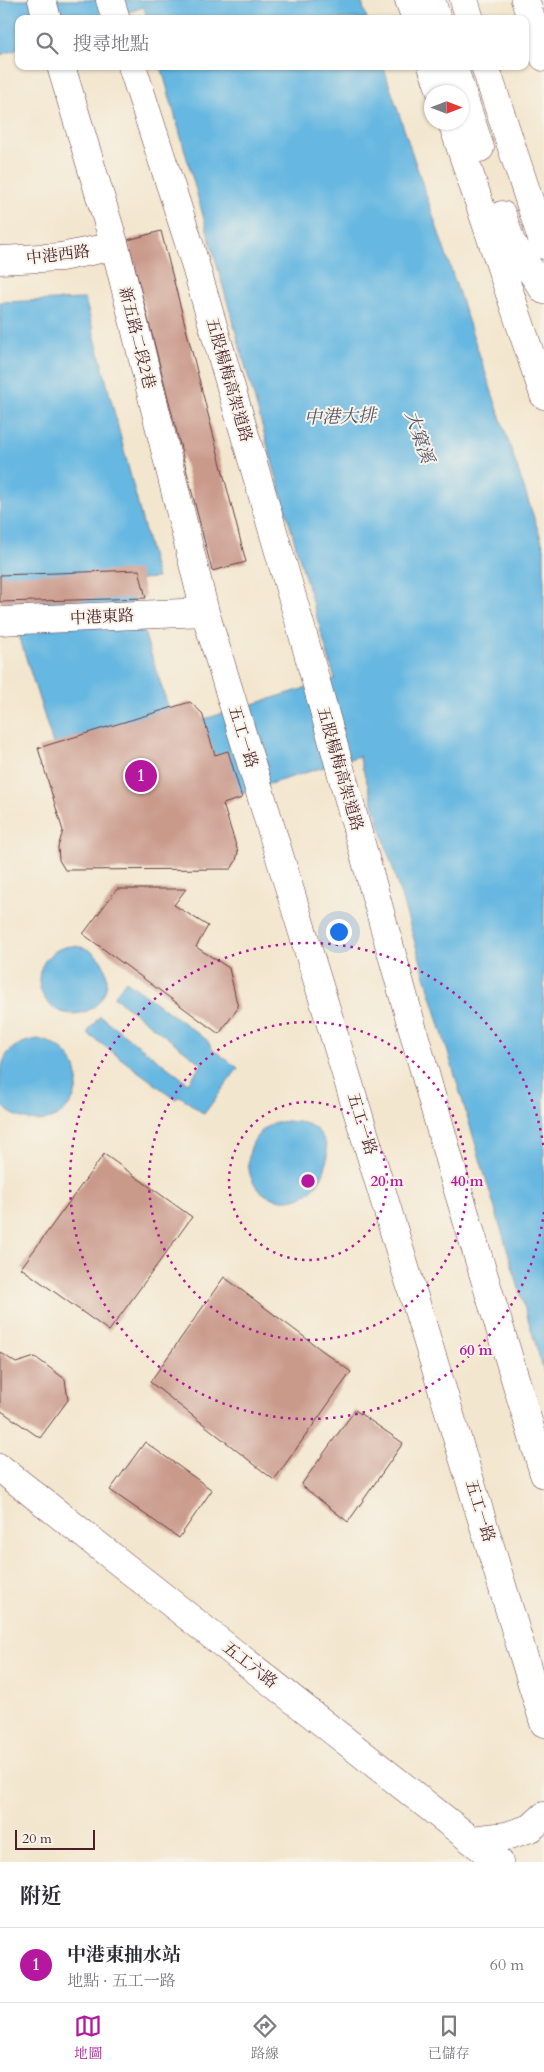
<!DOCTYPE html>
<html lang="zh-TW">
<meta charset="utf-8">
<style>
body{margin:0;font-family:Cardo,"Noto Serif TC",serif;background:#f7f7f7;color:#2b2b33}
.compass{position:absolute;left:424px;top:85px;width:45px;height:45px;border-radius:50%;background:#fff;box-shadow:0 1px 4px #0004;rotate:90deg}
.scale{position:absolute;left:15px;bottom:12px;width:80px;box-sizing:border-box;padding-left:5px;border:2px solid #4a1f2b;border-top:0;font-size:14px;line-height:18px;white-space:nowrap;color:#4a1f2b;-webkit-text-stroke:4px #f7f3e8;paint-order:stroke}
.you{position:absolute;left:338px;top:931px;width:18px;height:18px;margin:-12px;border:4px solid #fff;border-radius:50%;background:#1a73e8;box-shadow:0 0 0 8px #1a73e833}
.badge{display:grid;place-items:center;width:32px;height:32px;border-radius:50%;background:#b5179e;color:#fff;font-size:16px;font-weight:700}
.pin{position:absolute;translate:-50% -50%;border:2px solid #fff;box-shadow:0 1px 5px #0006}
.list{margin:0;padding:0;list-style:none}
h2{display:flex;justify-content:space-between;align-items:center;height:65px;margin:0;padding:0 20px;font-size:21px}
h2 small{font-size:16px;font-weight:400;color:#7c7c81}
.list li{display:grid;grid-template-columns:32px 1fr auto;gap:15px;align-items:center;box-sizing:border-box;height:75px;padding:0 20px;border-top:1px solid #e1e1e2}
.list b{display:block;font-size:19px;white-space:nowrap}
.list p{margin:0;font-size:16px;white-space:nowrap;color:#7c7c81}
.list em{font-size:16px;font-style:normal;color:#7c7c81}
.icon{flex:none;width:28px;height:28px;fill:none;stroke:currentColor;stroke-width:2;stroke-linecap:round;stroke-linejoin:round}
.map{position:relative;flex:none;width:544px;height:1862px;overflow:hidden}
.search{position:absolute;background:#fff;box-shadow:0 1px 4px #0004;left:15px;right:15px;top:15px;height:55px;display:flex;align-items:center;gap:12px;box-sizing:border-box;padding:0 18px;border-radius:10px;color:#7c7c81;font-size:19px}
.sheet{height:140px;background:#fff}
nav{display:flex;justify-content:space-around;align-items:center;box-sizing:border-box;height:70px;border-top:1px solid #e1e1e2;background:#fff;font-size:14px;color:#7c7c81}
nav a{display:grid;justify-items:center;gap:2px}
nav .on{color:#b5179e}
.map>svg:first-child{display:block}
</style>
<div class="map">
<svg width="544" height="1862" viewBox="0 0 544 1862">
<rect width="100%" height="100%" fill="#f7f3e8"/>
<filter id="ink" filterUnits="userSpaceOnUse"><feTurbulence type="fractalNoise" baseFrequency=".02" numOctaves="2"/><feDisplacementMap in="SourceGraphic" scale="10" xChannelSelector="R" yChannelSelector="G"/><feConvolveMatrix kernelMatrix="1 2 1 2 8 2 1 2 1" color-interpolation-filters="sRGB"/></filter>
<filter id="wash" filterUnits="userSpaceOnUse"><feTurbulence type="fractalNoise" baseFrequency=".0096" numOctaves="4" result="noise"/><feDisplacementMap in="SourceGraphic" scale="20" xChannelSelector="R" yChannelSelector="G"/><feGaussianBlur stdDeviation="1.12" result="paint"/><feColorMatrix in="noise" values="0 0 0 0 0 0 0 0 0 0 0 0 0 0 0 0 0 1.4 0 .05"/><feComposite in="paint" operator="in"/></filter>
<g filter="url(#wash)">
<rect width="100%" height="100%" fill="#f3e6ce"/>
<!-- water -->
<path fill="#66b7e1" stroke="#586b86" d="M0 0H361L367 19H147L144 7 108 19H19V49L0 55Z
M161 66H383L544 548V1372L359 756 84 842 3 585H0V302L85 299 157 578 127 580 175 728 335 679 297 550Z
M39 980a34 34 0 1 1 68 0a34 34 0 1 1-68 0Z
M126 981 207 1040 212 1049 238 1068 204 1114 180 1096 175 1099 87 1033 100 1016 188 1083 202 1064 114 997Z
M38 1039C105 1053 78 1140 19 1117 11 1114 2 1108 0 1100 0 1064 0 1045 38 1039Z
M287 1121C296 1122 305 1122 313 1127 319 1130 324 1139 326 1145 332 1172 312 1202 283 1200 241 1197 237 1141 272 1124 276 1122 282 1122 287 1121Z"/>
<g id="blocks">
<!-- building -->
<path fill="#c9998a" d="M161 231 246 562 212 571 128 240Z
M139 570 146 598 0 602V575Z
M190 702 202 713 215 755 228 751 242 798 223 804 238 852 236 861 231 869 65 870 59 860 58 847 63 831 38 748Z
M117 889H186L174 905 208 926 196 947 229 968 238 1008 219 1034 83 934Z
M104 1154 192 1217 109 1331 21 1268Z
M224 1277 351 1372 274 1480 150 1382Z
M0 1352 16 1363 35 1357 65 1379 68 1400 40 1438 0 1410Z
M355 1410 403 1443 348 1522 301 1485Z
M145 1442 212 1490 179 1538 110 1490Z"/>
</g>
</g>
<g filter="url(#ink)">
<use href="#blocks" fill-opacity="0" stroke="#633d43" stroke-width="1"/>
<g fill="none" stroke-linecap="round" stroke-linejoin="round">
<!-- street casing -->
<g stroke="#633d43" stroke-width="29">
<path id="street" d="M42 0 47 19
M61 66 115 246 205 612 544 1723
M0 260 61 257 115 246
M0 621 205 612
M0 1468 499 1862
M472 1840 506 1836 531 1828 544 1816"/>
</g>
<!-- highway casing -->
<g stroke="#633d43" stroke-width="29">
<path id="highway" d="M110 0 116 19
M409 0 416 19
M431 0 437 19
M464 0 470 19
M525 0 544 57
M132 66 188 240 298 617 453 1174 544 1474
M432 66 441 92
M453 66 480 148
M485 66 544 245
M452 122 544 395
M502 215 511 242 544 290"/>
</g>
<!-- street -->
<use href="#street" stroke="#fff" stroke-width="28"/>
<!-- highway -->
<use href="#highway" stroke="#fff" stroke-width="28"/>
</g>
</g>
<!-- distance rings -->
<g fill="none" stroke="#b5179e" stroke-width="2.5" stroke-dasharray="2.5 5">
<circle cx="308" cy="1181" r="79"/>
<circle cx="308" cy="1181" r="159"/>
<path d="M544 1212A238 238 0 1 1 544 1150"/>
</g>
<g text-anchor="middle" dominant-baseline="central" stroke-width="4" stroke-linejoin="round" paint-order="stroke">
<!-- street labels -->
<g font-size="16" fill="#4a1f2b" stroke="#f7f3e8">
<text transform="translate(58 255) rotate(-7)">中港西路</text>
<text transform="translate(137 338) rotate(76)">新五路二段2巷</text>
<text transform="translate(229 380) rotate(74)">五股楊梅高架道路</text>
<text transform="translate(102 617) rotate(-3)">中港東路</text>
<text transform="translate(243 737) rotate(73)">五工一路</text>
<text transform="translate(340 769) rotate(74)">五股楊梅高架道路</text>
<text transform="translate(362 1124) rotate(73)">五工一路</text>
<text transform="translate(480 1511) rotate(73)">五工一路</text>
<text transform="translate(250 1665) rotate(38)">五工六路</text>
</g>
<!-- water labels -->
<g font-size="18" font-style="italic" fill="#54546b" stroke="#f7f3e8">
<text transform="translate(340 417) rotate(-2)">中港大排</text>
<text transform="translate(419 437) rotate(71)">大窠溪</text>
</g>
</g>
<circle cx="308" cy="1181" r="8" fill="#b5179e" stroke="#f7f3e8" stroke-width="2.5"/>
<g font-size="15" text-anchor="middle" font-weight="bold" fill="#b5179e" stroke="#f7f3e8" stroke-width="4" stroke-linejoin="round" paint-order="stroke">
<text x="387" y="1186">20 m</text>
<text x="467" y="1186">40 m</text>
<text x="476" y="1355">60 m</text>
</g>
</svg>
<svg class="compass" viewBox="-18 -18 36 36"><path d="M0-13l5 13h-10z" fill="#e53935"/><path d="M0 13l5-13h-10z" fill="#7c7c81"/></svg>
<div class="scale">20 m</div>
<div class="you"></div>
<div class="pin badge" style="left:141px;top:776px">1</div>
<div class="search"><svg class="icon" aria-label="search" viewBox="0 0 24 24"><circle cx="10" cy="10" r="6"/><path d="M15 15l6 6"/></svg>搜尋地點</div>
</div>
<section class="sheet">
<h2>附近<small></small></h2>
<ul class="list">
<li><span class="badge">1</span><div><b>中港東抽水站</b><p>地點 · 五工一路</p></div><em>60 m</em></li>
</ul>
</section>
<nav>
<a class="on"><svg class="icon" aria-label="map" viewBox="0 0 24 24"><path d="M3 6l6-2 6 2 6-2v14l-6 2-6-2-6 2zM9 4v14M15 6v14"/></svg>地圖</a>
<a><svg class="icon" aria-label="directions" viewBox="0 0 24 24"><path d="M12 3l9 9-9 9-9-9zM9 14v-3h6M13 9l2 2-2 2"/></svg>路線</a>
<a><svg class="icon" aria-label="saved" viewBox="0 0 24 24"><path d="M7 4h10v16l-5-4-5 4z"/></svg>已儲存</a>
</nav>
